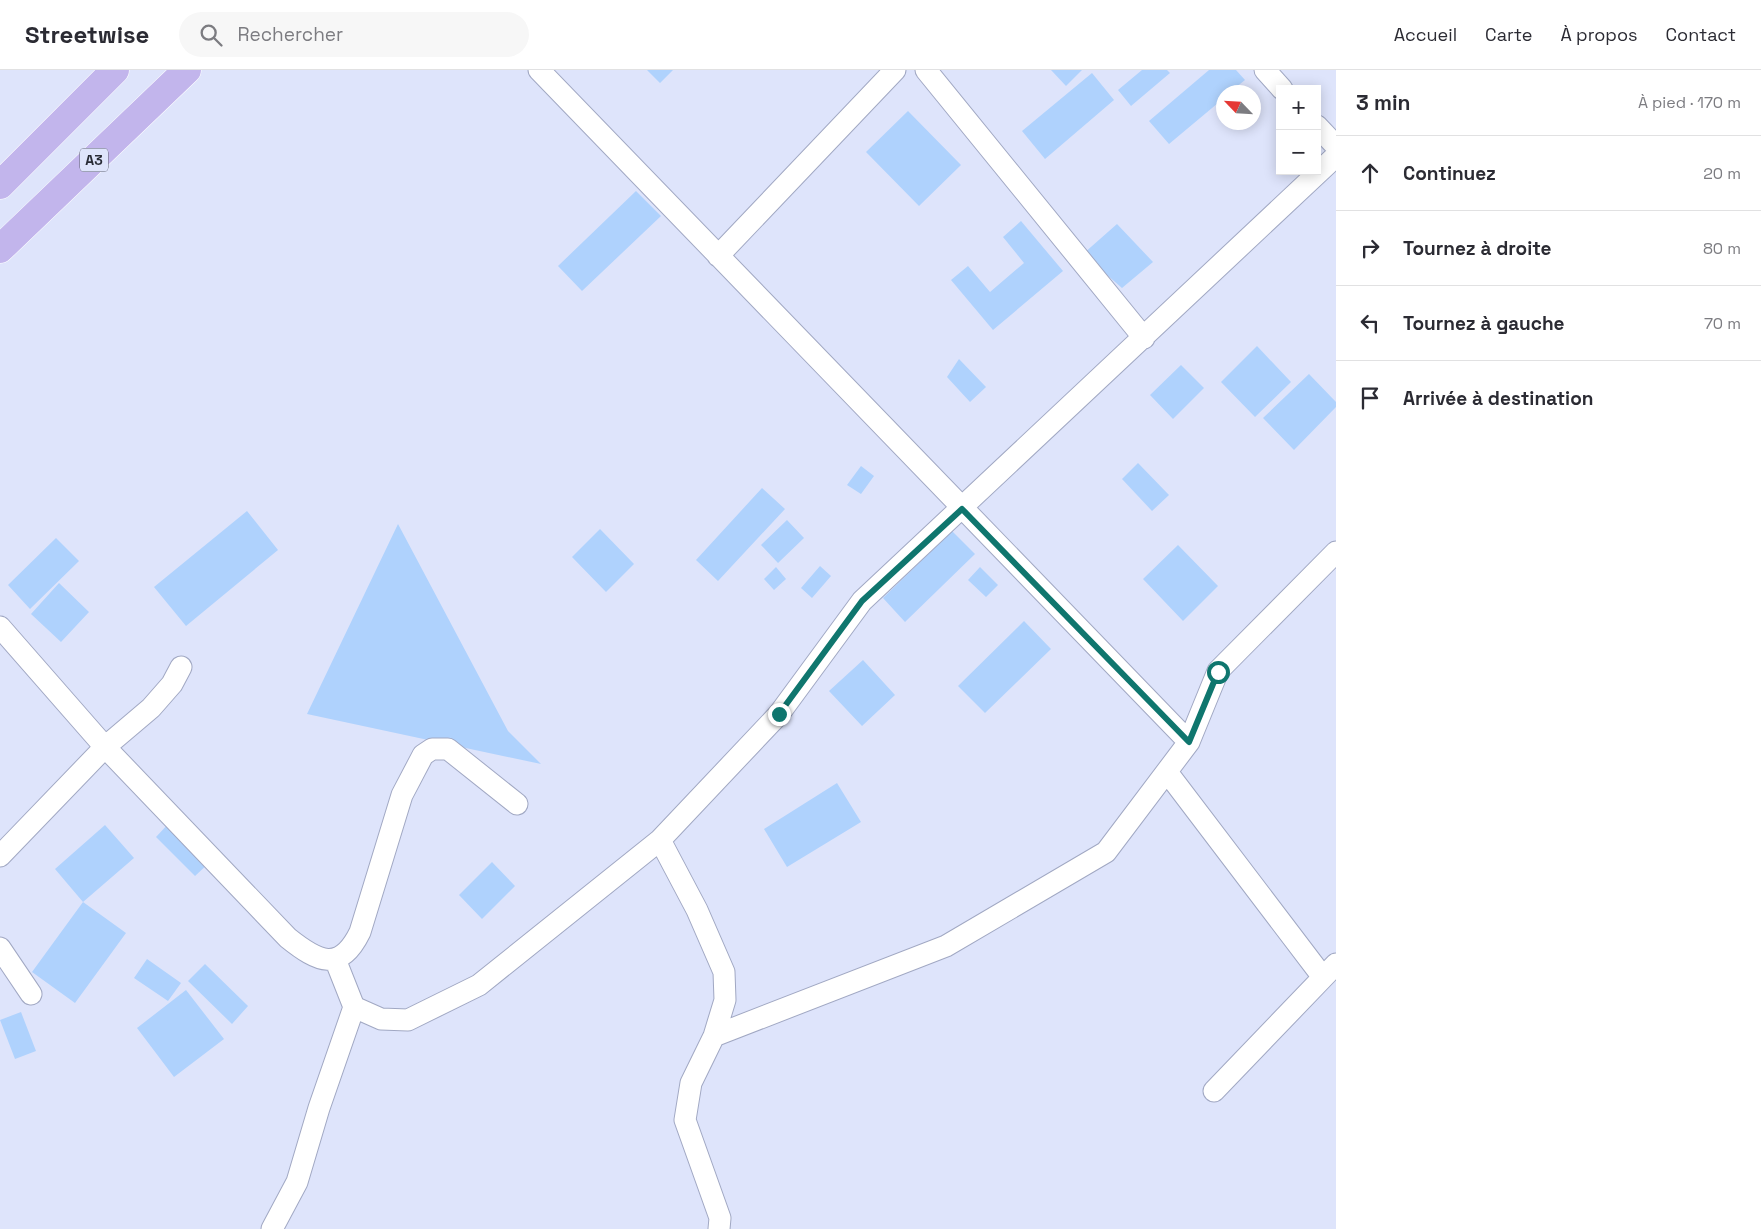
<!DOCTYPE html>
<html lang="fr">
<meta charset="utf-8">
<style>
body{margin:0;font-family:"Space Grotesk",sans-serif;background:#f7f7f7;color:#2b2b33}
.controls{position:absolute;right:15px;top:15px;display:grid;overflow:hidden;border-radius:0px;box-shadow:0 2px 12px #0003}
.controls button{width:45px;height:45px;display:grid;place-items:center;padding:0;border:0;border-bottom:1px solid #e1e1e2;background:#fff;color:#2b2b33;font:25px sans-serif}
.compass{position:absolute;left:1216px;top:15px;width:45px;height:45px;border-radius:50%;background:#fff;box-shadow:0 2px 12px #0003;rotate:295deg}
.stop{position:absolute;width:15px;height:15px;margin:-11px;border:4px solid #0f766e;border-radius:50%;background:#fff}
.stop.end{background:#0f766e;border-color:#fff;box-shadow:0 1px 5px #0008}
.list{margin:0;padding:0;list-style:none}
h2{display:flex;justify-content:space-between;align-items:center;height:65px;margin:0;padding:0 20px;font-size:21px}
h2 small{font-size:16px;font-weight:400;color:#7c7c81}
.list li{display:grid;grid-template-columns:32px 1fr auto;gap:15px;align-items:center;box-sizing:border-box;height:75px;padding:0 20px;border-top:1px solid #e1e1e2}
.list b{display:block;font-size:19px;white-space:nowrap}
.list em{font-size:16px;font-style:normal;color:#7c7c81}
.icon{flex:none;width:28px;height:28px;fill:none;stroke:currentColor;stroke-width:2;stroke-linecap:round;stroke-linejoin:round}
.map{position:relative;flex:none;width:1336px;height:1159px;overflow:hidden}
header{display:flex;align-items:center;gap:30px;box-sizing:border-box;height:70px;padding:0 25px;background:#fff;border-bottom:1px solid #e1e1e2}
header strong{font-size:24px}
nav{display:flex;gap:28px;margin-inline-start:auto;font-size:18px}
.search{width:350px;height:45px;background:#f7f7f7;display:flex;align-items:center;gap:12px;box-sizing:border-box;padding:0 18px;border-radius:28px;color:#7c7c81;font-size:19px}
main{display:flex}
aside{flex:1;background:#fff}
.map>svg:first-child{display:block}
</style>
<header>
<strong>Streetwise</strong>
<div class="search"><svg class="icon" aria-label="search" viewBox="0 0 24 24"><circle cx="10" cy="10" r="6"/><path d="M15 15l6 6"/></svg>Rechercher</div>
<nav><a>Accueil</a><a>Carte</a><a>À propos</a><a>Contact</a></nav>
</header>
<main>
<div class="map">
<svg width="1336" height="1159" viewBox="0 0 1336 1159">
<rect width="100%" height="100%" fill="#dee4fb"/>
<!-- building -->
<path fill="#afd2fd" d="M647 0H673L660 13Z
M1051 0H1082L1066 16Z
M1142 0H1167L1170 3 1131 36 1118 20Z
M1209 0H1236L1245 10 1230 22H1224V28L1169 74 1149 51Z
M1092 3 1114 30 1045 89 1022 61Z
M908 41 961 95 919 136 866 82Z
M636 121 661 146 582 221 558 196Z
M1021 151 1063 201 993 260 951 210 968 196 990 222 1024 193 1003 167Z
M1117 154 1153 192 1122 218 1083 184Z
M1257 276 1291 312 1255 347 1221 312Z
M959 289 986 317 970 332 947 307Z
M1181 295 1204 318 1173 349 1150 325Z
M1309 304 1336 332V337L1294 380 1263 348Z
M1138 393 1169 425 1152 441 1122 409Z
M861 396 874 406 861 424 847 415Z
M762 418 785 439 718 511 696 490Z
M247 441 278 480 186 556 154 517Z
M787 450 804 468 778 493 761 475Z
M398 454 508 661 541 694 307 644Z
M600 459 634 494 606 522 572 487Z
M952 461 975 484 905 552 883 528Z
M56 468 79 491 30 539 8 515Z
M1178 475 1218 516 1183 551 1143 509Z
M820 496 831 506 812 528 801 518Z
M776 497 786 509 774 520 764 509Z
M980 497 998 515 986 527 968 510Z
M59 513 89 542 61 572 31 544Z
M1024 551 1051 579 985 643 958 616Z
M863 590 895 625 862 656 829 621Z
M837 713 861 752 787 797 764 759Z
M170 752 210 792 195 806 156 767Z
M105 755 134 788 83 832 55 799Z
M492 792 515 816 482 849 459 825Z
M83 832 126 863 75 933 32 902Z
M147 889 181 913 168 931 134 908Z
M205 894 248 936 232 954 188 911Z
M186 920 224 969 174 1007 137 958Z
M21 942 36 981 15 989 0 950Z"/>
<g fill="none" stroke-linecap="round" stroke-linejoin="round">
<!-- street casing -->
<g stroke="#a1a8c3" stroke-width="23">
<path id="street" d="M539 0 1189 672
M926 0 1144 268
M1265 0 1282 19
M1317 56 1336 76
M718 186 895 0
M0 557 105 677 288 868C318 892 340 903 360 862L402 725 423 685 432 679H448L517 734
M1167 702 1322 906
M660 770 697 840 724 902 725 930 714 966 691 1013 685 1050 720 1148 719 1159
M0 786 105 677 151 638 172 614 181 597
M0 878 31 924
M335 889 354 937 381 949 408 950 479 915 660 770 779 644 862 531 1336 86
M714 966 946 876 1106 782 1189 672 1218 601 1336 482
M1214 1021 1336 894
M272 1159 297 1112 319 1038 354 937"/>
</g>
<!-- primary casing -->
<g stroke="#fff" stroke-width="29">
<path id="primary" d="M0 115 115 0
M0 179 187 0"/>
</g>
<!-- street -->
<use href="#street" stroke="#fff" stroke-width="21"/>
<!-- primary -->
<use href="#primary" stroke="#c2b5ec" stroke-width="28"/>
</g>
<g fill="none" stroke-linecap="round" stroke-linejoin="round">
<!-- route -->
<path stroke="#0f766e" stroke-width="6" d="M779 644 862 531 962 439 1189 672 1218 602"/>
</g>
<g text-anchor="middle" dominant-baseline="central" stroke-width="5" stroke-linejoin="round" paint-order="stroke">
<!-- shield labels -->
<rect fill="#dee4fb" stroke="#5f6271" stroke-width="1" x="80" y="78.5" width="28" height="23" rx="4"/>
<g font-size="14" font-weight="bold" fill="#282b36">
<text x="94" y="90">A3</text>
</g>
</g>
</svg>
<div class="controls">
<button>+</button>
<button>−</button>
</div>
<svg class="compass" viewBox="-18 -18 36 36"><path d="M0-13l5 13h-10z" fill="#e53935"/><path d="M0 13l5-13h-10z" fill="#7c7c81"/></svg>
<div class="stop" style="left:1218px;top:602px"></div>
<div class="stop end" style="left:779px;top:644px"></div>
</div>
<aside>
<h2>3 min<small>À pied · 170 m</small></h2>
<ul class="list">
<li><svg class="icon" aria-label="ahead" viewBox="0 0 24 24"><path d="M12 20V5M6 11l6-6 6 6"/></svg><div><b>Continuez</b></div><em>20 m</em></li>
<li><svg class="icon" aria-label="right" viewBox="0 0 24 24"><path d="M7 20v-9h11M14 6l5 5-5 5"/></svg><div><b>Tournez à droite</b></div><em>80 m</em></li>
<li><svg class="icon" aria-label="left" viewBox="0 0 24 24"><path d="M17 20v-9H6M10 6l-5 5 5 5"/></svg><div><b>Tournez à gauche</b></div><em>70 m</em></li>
<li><svg class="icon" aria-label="arrive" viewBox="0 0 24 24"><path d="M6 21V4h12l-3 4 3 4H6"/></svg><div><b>Arrivée à destination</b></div></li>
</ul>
</aside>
</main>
